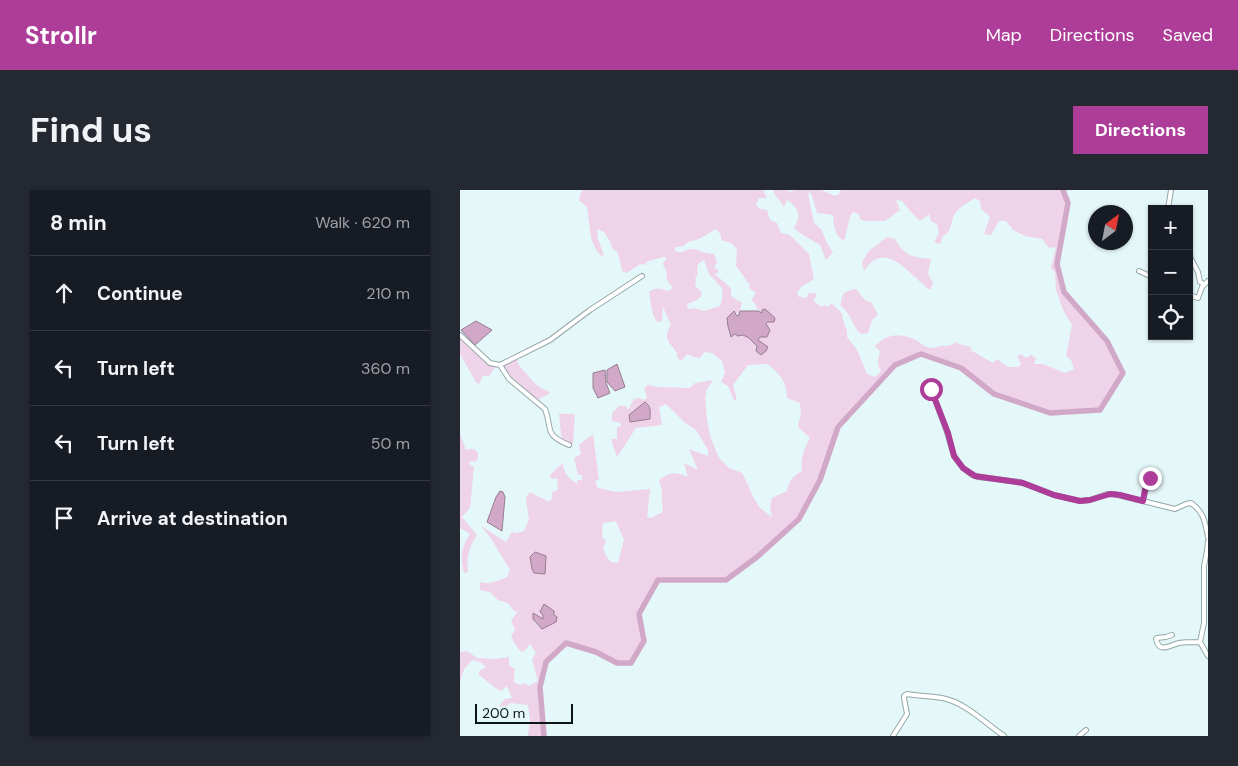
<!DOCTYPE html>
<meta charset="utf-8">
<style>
body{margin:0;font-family:"DM Sans",sans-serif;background:#242831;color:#f1f3f6}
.controls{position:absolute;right:15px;top:15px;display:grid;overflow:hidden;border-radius:0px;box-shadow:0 1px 4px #0004}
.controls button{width:45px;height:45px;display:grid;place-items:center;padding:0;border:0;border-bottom:1px solid #363941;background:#171b24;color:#f1f3f6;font:25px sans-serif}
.compass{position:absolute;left:628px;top:15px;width:45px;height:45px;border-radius:50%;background:#171b24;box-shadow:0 1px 4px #0004;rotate:32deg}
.scale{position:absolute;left:15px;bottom:12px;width:98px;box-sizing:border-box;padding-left:5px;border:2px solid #0e1515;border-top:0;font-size:14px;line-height:18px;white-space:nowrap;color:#0e1515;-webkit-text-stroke:4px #e4f7f9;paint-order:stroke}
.stop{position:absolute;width:15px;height:15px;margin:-11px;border:4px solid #ad3d99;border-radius:50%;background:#fff}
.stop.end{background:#ad3d99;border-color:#fff;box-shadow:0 1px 5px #0008}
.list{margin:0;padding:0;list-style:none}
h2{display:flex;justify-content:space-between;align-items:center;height:65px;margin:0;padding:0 20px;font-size:21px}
h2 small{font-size:16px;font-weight:400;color:#9ea1a6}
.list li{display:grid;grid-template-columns:32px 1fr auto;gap:15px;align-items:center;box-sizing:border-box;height:75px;padding:0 20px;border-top:1px solid #363941}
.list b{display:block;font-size:19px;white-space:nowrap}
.list em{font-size:16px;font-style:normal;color:#9ea1a6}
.icon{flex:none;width:28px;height:28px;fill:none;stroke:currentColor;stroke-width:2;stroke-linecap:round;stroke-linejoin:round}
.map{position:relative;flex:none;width:748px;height:546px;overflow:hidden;border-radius:0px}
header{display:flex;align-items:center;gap:30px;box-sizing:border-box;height:70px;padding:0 25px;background:#ad3d99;color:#fff}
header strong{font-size:24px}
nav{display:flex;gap:28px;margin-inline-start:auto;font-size:18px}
.intro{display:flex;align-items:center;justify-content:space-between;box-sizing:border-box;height:120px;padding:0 30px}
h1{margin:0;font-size:35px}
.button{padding:12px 22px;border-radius:0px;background:#ad3d99;color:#fff;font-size:18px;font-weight:700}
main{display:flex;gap:30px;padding:0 30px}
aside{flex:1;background:#171b24;border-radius:0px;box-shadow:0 1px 4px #0004}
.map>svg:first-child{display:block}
</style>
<header>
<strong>Strollr</strong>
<nav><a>Map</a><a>Directions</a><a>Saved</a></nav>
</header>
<div class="intro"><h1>Find us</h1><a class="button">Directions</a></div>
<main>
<aside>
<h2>8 min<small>Walk · 620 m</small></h2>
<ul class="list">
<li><svg class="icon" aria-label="ahead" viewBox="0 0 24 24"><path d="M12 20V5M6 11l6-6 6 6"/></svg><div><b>Continue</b></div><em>210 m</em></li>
<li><svg class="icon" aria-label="left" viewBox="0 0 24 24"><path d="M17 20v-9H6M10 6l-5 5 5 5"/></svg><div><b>Turn left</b></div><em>360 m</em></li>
<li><svg class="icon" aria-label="left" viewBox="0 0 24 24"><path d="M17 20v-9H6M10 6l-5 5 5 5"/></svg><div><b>Turn left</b></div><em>50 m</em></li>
<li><svg class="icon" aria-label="arrive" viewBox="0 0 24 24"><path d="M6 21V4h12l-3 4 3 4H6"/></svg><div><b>Arrive at destination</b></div></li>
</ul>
</aside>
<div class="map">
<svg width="748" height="546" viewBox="0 0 748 546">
<rect width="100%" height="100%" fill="#e4f7f9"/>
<!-- green -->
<path fill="#efd3e8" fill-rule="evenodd" d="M123 0H303L307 8H299L296 15 300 19 307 20 310 30 317 33 321 43 330 45 349 64 354 89 341 97 337 103 339 107 346 108 349 103H355L357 105 353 111 362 117 365 115 369 117 371 113 380 121 383 126 382 127 387 141V147L397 160 407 184 415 187 421 181C417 174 418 169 420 161L415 156C429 142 443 143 459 152 462 154 466 157 469 158 473 158 478 157 481 156 487 156 491 156 496 152L499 154 510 157 512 160 505 162 512 161 533 173 537 169 548 177H558L561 174 557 166 561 164 566 168 571 165 576 168 574 174H583L605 183 614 179 611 170 606 166 612 135 603 120 596 100 595 82 591 78 596 57 589 58 582 49 565 46 553 40 546 31H539L531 45 524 44 530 27 521 19 520 11 515 8C509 12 501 16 497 21 489 29 494 41 483 46L480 54 474 52 479 43 477 34 471 31 469 24 460 31 452 23 442 11 436 10 440 20 425 31H405L400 29 399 24 393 22 390 27 384 51C374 45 374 36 373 25L357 23 352 6 350 2 348 4 354 33 361 39 368 55 373 62 366 70 360 55 340 43 334 38C342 25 339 18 327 10L324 17C321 11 315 7 313 0H328L329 2 336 0H361L375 6 379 4 381 0H603L608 13 597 74 604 102 647 151 663 183 640 220 590 223 534 204 501 178 461 164 435 175 378 237 360 290 339 329 297 367 266 390 198 389 179 423 184 451 171 473H157L136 462 105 454 86 472 80 497 83 546H68L70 530 68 515 51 513 43 518 39 516 45 509 52 508 47 496 41 501 34 497 18 484 21 480 26 477 20 472 12 470 4 479 0 493V462L7 461 17 468 36 469 49 467V475L55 479 54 484V492L60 495 64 493 69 496 78 491 72 470 76 463 70 454 63 462 59 460 51 447 55 439 51 431 58 421 55 422 48 413 38 410 30 402 20 400V392C29 395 38 391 47 387L50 380 30 347 21 336 46 352 52 342 57 343 64 341 69 329 66 308 70 302 89 312 92 308V302L98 300 97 288 93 289 89 286 103 273C103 283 109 289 118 294L117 290H122V285H118L114 268 121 264 119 255 133 244 139 290 135 291 138 298 156 302 190 299 187 327 191 328 203 322 202 312V300L199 290C209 282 215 281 228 287L224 273 238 280 229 259 248 266V260L236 240 224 232 206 214 199 217 202 235 176 238 157 267 151 249H157V237H160L161 233 152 231V223L159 216H166L168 220 174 209 179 208 185 210 187 207 184 198 188 195 198 197 230 198 235 193 253 190 247 199 245 207 247 229 250 246 259 268 269 278 282 283 288 295 292 305 300 318 312 327 310 316 312 308 327 301C329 290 333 286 342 281 340 268 344 259 350 248L338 237 341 223 340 213 327 208C326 190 321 186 308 174L288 175 273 195 277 211 274 210 268 196 261 192 265 183 262 171 252 163 244 162 240 168 233 167 228 164 221 171 217 167V163C209 151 202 149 211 135L203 117 202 131 197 132C191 124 191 112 189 102 196 97 200 98 208 101L213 98 207 90 206 79 204 78 203 73 207 68 204 67 188 71 184 75 180 74 167 83 162 81 158 63 152 58 151 53 144 42 137 39 138 49 144 65 141 66 135 58 131 48 127 17 119 10 120 5ZM256 39 261 45V50L271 53 277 59 276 76 290 95 289 98 296 103 291 111 294 112C298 121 303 124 308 132L298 151 306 161 300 164 296 161C298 149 282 140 271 146L274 121 279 125 282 112 278 111 271 106V98L256 85H253L256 84 259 81 254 77 257 72 254 64C250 64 246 63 242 62 239 61 236 59 234 59 225 58 222 66 214 60L216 57 224 56 228 52 239 49ZM244 70 249 84 262 98V110L260 116 244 121 234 118 228 119 227 114 237 110 242 105 240 100 235 96 236 90 235 87 238 85 237 80 238 74ZM156 331 164 350 158 373 151 372 146 366 143 357 146 352 142 346 143 333ZM84 414 94 421 96 432 83 438 77 435 73 429 77 425 80 428 84 429Z
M427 47 435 49C445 67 453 67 471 69L468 84 473 93 470 100C450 86 426 47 404 81L402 72 409 61Z
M396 99 405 110 412 113 418 125 412 130 408 143 401 144C392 136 391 123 381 116 381 104 384 101 396 99Z
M0 145 30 173 37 175 29 186H23L19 194 16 192 0 164Z
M57 166C57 170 57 171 59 175 60 177 77 196 79 197 83 199 87 200 90 203L76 211 49 189 40 175Z
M99 224H115L113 254 109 255 102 252Z
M0 244 6 260 9 259H14L18 263V268L15 272 11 271 9 274 14 277 10 318 2 327 17 345C9 357 6 367 8 382L4 383C0 367 1 358 10 344L0 338Z"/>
<!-- water -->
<path fill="#d1a8c7" stroke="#967c92" d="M305 119 315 128 314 132H308L306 134 310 140 307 147H300L298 150 308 157 306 161 301 165 296 161 297 156 289 148 283 145 278 146 275 144 271 147 268 136 267 128 274 121 277 126 279 125 280 121H298L302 123V120Z
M16 131 32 140 15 155 1 140Z
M157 174 165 197 155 201 147 192V180Z
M145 180 146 193 150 203 138 208 133 198V183Z
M185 212C192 217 190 222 190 229L170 232 169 225Z
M40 301 43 302 45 307 42 341 27 332 36 307Z
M75 362 86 366 85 384 74 383 72 379 70 367Z
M84 414 94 421V425L97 427 96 432 82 439 73 429V423L83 429V425L80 422Z"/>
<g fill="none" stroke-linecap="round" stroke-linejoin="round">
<!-- river -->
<path stroke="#d1a8c7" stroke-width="5.5" d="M84 546 80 497 86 472 106 453 136 462 157 473H171L184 451 179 424 198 390H266L297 367 339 329 360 290 378 237 435 175 461 164 501 178 534 204 590 223 640 220 663 183 647 151 604 102 597 74 608 13 603 0"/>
<!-- minor casing -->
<g stroke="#95a7a9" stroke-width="6">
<path id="minor" d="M708 19 711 0
M729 65 738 82 740 92 744 94
M679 81 692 87
M729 105 738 108 742 97 748 91
M0 145 30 173 40 175 90 150 130 120 182 86
M40 175 49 189 85 219C93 240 83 244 109 255
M471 199 486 239 494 266 503 278 512 285 518 287 560 292 594 305 620 311 630 310 647 304H654L715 319 726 314 731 313C744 322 745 332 748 347
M683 311 685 300 691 292 690 288
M748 351 747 361 744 376V433L740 452 748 466
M712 445 706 447 697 448 696 449C699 464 710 455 719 453 726 452 733 452 740 452
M433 546 447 524 444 508V506L447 504C458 506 470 506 482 508 505 512 525 533 544 546
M619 546 626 540"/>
</g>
<!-- minor -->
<use href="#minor" stroke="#fff" stroke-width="4"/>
</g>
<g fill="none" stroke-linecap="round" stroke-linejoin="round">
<!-- route -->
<path stroke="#ad3d99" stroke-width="6" d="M471 199 488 243 494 266 503 278 515 286 563 293 594 305 620 311 630 310 650 304 660 305 683 311 685 300 691 291 690 288"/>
</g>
</svg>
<div class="controls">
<button>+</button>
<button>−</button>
<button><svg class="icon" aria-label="locate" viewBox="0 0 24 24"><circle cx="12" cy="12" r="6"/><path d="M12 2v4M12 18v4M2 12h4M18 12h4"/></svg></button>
</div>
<svg class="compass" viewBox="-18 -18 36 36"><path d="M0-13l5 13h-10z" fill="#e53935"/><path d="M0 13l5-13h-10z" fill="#9ea1a6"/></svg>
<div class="scale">200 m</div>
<div class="stop" style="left:471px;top:199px"></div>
<div class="stop end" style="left:690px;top:288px"></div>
</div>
</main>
